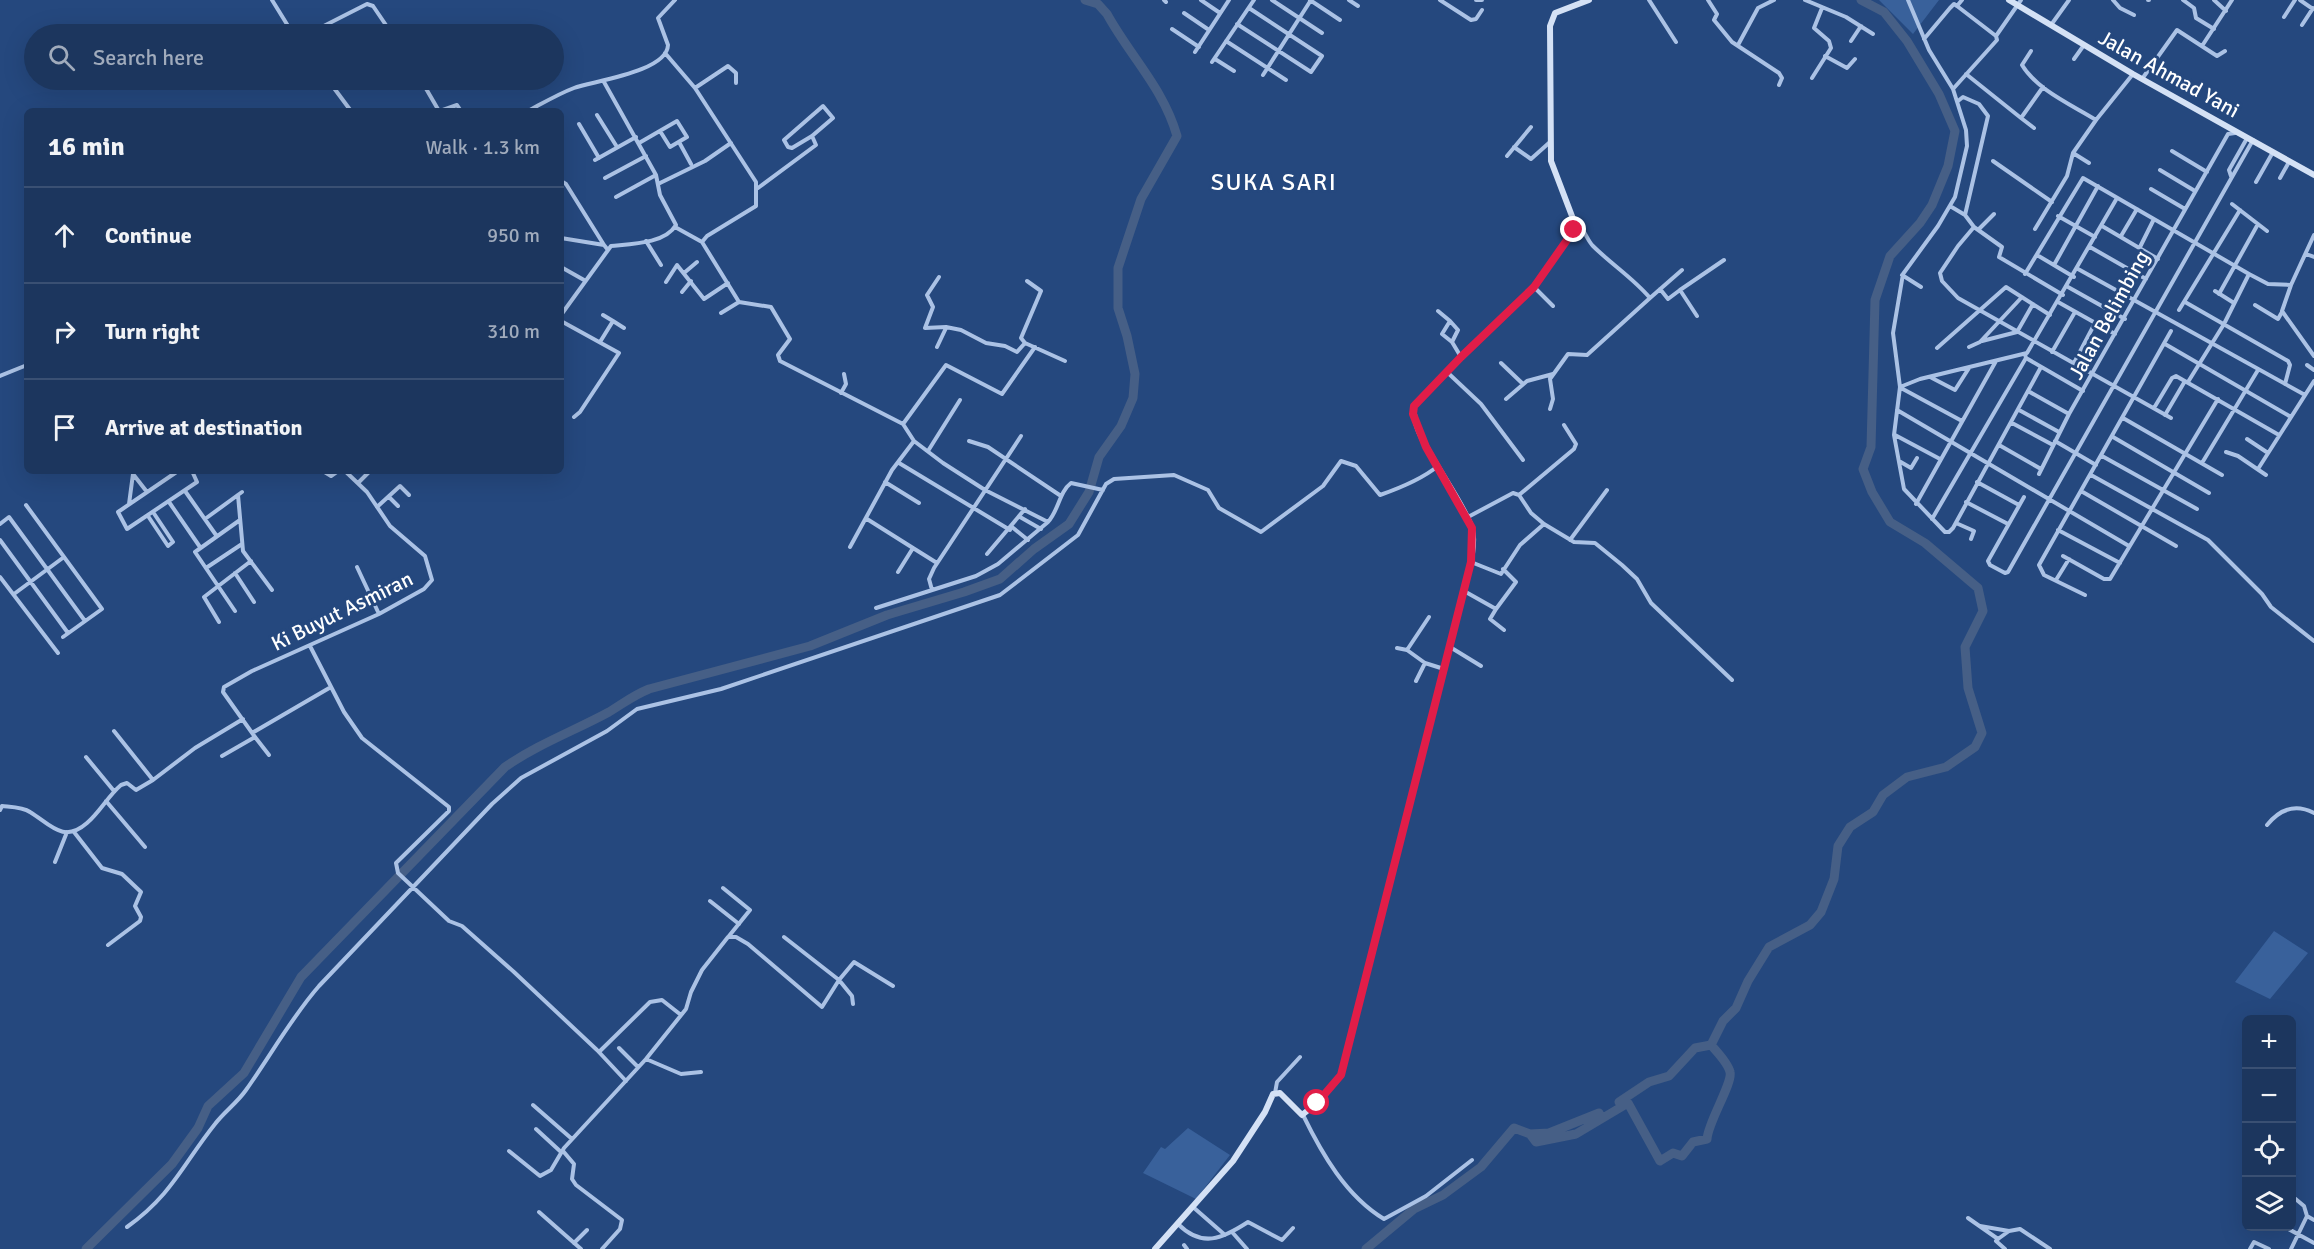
<!DOCTYPE html>
<meta charset="utf-8">
<style>
body{margin:0;font-family:Signika,sans-serif;background:#253e64;color:#f1f3f6}
.controls{position:absolute;right:18px;bottom:18px;display:grid;overflow:hidden;border-radius:9px;box-shadow:0 6px 24px #0002}
.controls button{width:54px;height:54px;display:grid;place-items:center;padding:0;border:0;border-bottom:2px solid #3a5073;background:#1c365e;color:#f1f3f6;font:30px sans-serif}
.stop{position:absolute;width:18px;height:18px;margin:-14px;border:4px solid #e11d48;border-radius:50%;background:#fff}
.stop.end{background:#e11d48;border-color:#fff;box-shadow:0 2px 6px #0008}
.list{margin:0;padding:0;list-style:none}
h2{display:flex;justify-content:space-between;align-items:center;height:78px;margin:0;padding:0 24px;font-size:26px}
h2 small{font-size:20px;font-weight:400;color:#a0abbc}
.list li{display:grid;grid-template-columns:39px 1fr auto;gap:18px;align-items:center;box-sizing:border-box;height:96px;padding:0 24px;border-top:2px solid #3a5073}
.list b{display:block;font-size:22px;white-space:nowrap}
.list em{font-size:20px;font-style:normal;color:#a0abbc}
.icon{flex:none;width:33px;height:33px;fill:none;stroke:currentColor;stroke-width:2;stroke-linecap:round;stroke-linejoin:round}
.map{position:relative;flex:none;width:2314px;height:1249px;overflow:hidden}
.search{position:absolute;background:#1c365e;box-shadow:0 6px 24px #0002;left:24px;top:24px;width:540px;height:66px;display:flex;align-items:center;gap:15px;box-sizing:border-box;padding:0 21px;border-radius:33px;color:#a0abbc;font-size:22px}
.panel{position:absolute;background:#1c365e;box-shadow:0 6px 24px #0002;left:24px;top:108px;width:540px;height:366px;border-radius:9px}
.map>svg:first-child{display:block}
</style>
<div class="map">
<svg width="2314" height="1249" viewBox="0 0 2314 1249">
<rect width="100%" height="100%" fill="#25487e"/>
<!-- green -->
<path fill="#39619b" d="M1879 0H1939L1913 34Z
M2274 931 2308 953 2270 999 2235 982Z
M1188 1128 1230 1155 1196 1199 1143 1173 1161 1147 1165 1149Z"/>
<g fill="none" stroke-linecap="round" stroke-linejoin="round">
<!-- river -->
<path stroke="#465f86" stroke-width="9" d="M1619 1102 1649 1082 1669 1076 1695 1048 1711 1045
M1530 1134 1549 1133 1599 1113
M86 1249 172 1164 198 1128 208 1106 244 1073 301 977 505 767C538 744 574 731 609 712 624 703 632 696 649 689L810 646 887 615 964 592 1000 579 1034 549 1069 524 1089 492 1099 457 1121 426 1133 398 1135 374 1127 336 1118 308V268L1141 199 1177 136C1164 89 1130 56 1107 14L1098 4 1085 0
M1366 1249 1414 1209 1443 1195 1481 1167 1514 1128 1530 1134 1536 1142 1576 1134 1628 1103 1660 1161 1673 1153 1682 1156 1693 1142 1707 1139C1708 1122 1733 1083 1730 1072 1728 1063 1717 1052 1711 1045L1723 1021 1736 1008 1748 981 1769 947 1810 925 1821 912 1834 879 1838 846 1850 827 1873 812 1883 795 1907 777 1946 767 1975 747 1982 733 1968 688 1965 647 1983 611 1978 588 1925 543 1890 522 1872 492 1863 469 1871 447 1875 300 1890 256 1920 223 1932 205 1948 166 1955 131 1939 94 1907 41 1884 12 1861 0"/>
<!-- street -->
<path stroke="#abc2e5" stroke-width="4" d="M272 0 293 34
M1164 0 1166 2
M1201 0 1220 13
M1272 0 1322 33
M1310 0 1340 20
M1349 0 1358 6
M1440 0 1471 20 1476 19 1482 10
M1476 0H1482
M1649 0 1676 42
M1708 0 1717 14 1714 20 1732 42 1779 73 1782 78 1779 85
M1805 0 1846 17 1873 34
M1908 0 1929 50 1953 89 1966 130 1967 146 1955 197 1938 226 1903 274 1893 333 1900 387 1894 435 1904 489 1945 532H1949L1953 528 2041 367
M2113 0 2120 8 2134 15
M2148 0H2149
M2183 0 2194 8 2196 18 2214 29
M2214 0 2226 11
M2300 0 2313 9
M1957 6 1996 36
M1184 13 1209 30
M2284 17 2295 0
M1237 24 1311 72 1322 56 1249 8
M2051 25 2069 0
M2302 25 2313 8
M1172 29 1199 47
M308 34 367 4 373 6 392 34
M1924 39 1950 8 1954 4 1957 6 1962 0
M1226 41 1286 80
M1851 41 1861 26
M1738 45 1758 8 1774 0
M2202 46 2232 0
M2031 51 2022 65C2037 90 2072 105 2096 120L2133 74
M1195 52 1229 0
M665 53 695 88 756 182V206L707 236 702 242 739 302 771 307 790 339 778 355 780 361 903 424 914 441 943 463 985 490 1048 522C1059 510 1059 492 1071 483L1103 490
M1825 56 1847 68 1855 59
M1215 59 1234 71
M2074 59 2084 45
M1212 62 1254 0
M1966 74 2021 118
M1263 75 1311 0
M1812 78 1831 48 1829 41 1814 28 1822 8
M2142 79 2177 30 2217 56 2225 51
M328 80 351 111
M421 80 439 111
M695 88 728 66 736 73V83
M1953 89 1997 40 1996 36 2021 0
M1958 101 1963 97 1979 104 1988 116 1965 215
M440 111 457 105 461 111
M528 111C543 103 558 94 574 88 593 81 667 72 668 45L658 18 675 0
M597 115 617 147
M579 124 599 158
M2034 128 2021 118 2043 87
M679 142 691 164
M639 143 677 121 687 137 670 147 660 131
M1514 147 1531 159 1550 142
M2172 151 2207 172
M2073 153 2089 163
M1507 156 1531 127
M595 160 636 137
M1993 161 2052 202
M2160 170 2195 191
M2231 176 2229 170 2246 140
M605 178 646 156
M2280 178 2289 162
M561 181 566 184 604 245
M2256 182 2273 152
M658 184 705 161 731 143
M758 188 816 145 812 136 833 118 823 106 784 140 788 147 792 148 812 136
M2151 189 2185 209
M616 197 656 175
M2232 204 2267 231
M1950 206 1965 215 1974 227 1958 246 1940 273 1942 281 1958 298 2171 418
M2058 216 2095 237
M2102 226 2158 259
M675 227 702 242
M1974 227 2002 247 1999 257 2063 295
M1979 229 1994 214
M2035 229 2067 176 2073 153 2096 120
M2121 236 2137 209
M561 238 604 245 608 250
M646 241 661 265
M2090 247 2146 279
M2140 247 2154 219
M2306 254 2314 257
M2037 255 2074 277
M2054 265 2098 186
M561 267 584 280
M2078 269 2305 395
M684 273 697 262
M2025 274 2083 178 2249 274 2224 324 2188 382
M2249 274 2268 284 2291 285 2314 235
M1902 275 1921 287
M939 277 927 295 933 307 925 328 946 327 961 330 986 343 1005 346 1017 352 1025 343 1065 361
M666 282 677 265 704 299 728 283
M2291 285 2282 311 2314 356
M1534 287 1553 306
M2068 287 2125 319
M1660 289 1668 299 1680 290 1697 316
M1680 290 1724 260
M2215 291 2234 303
M682 292 691 281
M2219 294 2258 224
M1650 298 1682 270
M2058 302 2115 334
M2185 302 2288 361 2290 365 2285 384
M2255 305 2278 319 2282 312
M2179 310 2240 210
M1438 311 1450 321 1442 334 1452 342 1461 357
M721 313 739 302
M561 315 611 246C630 244 665 244 676 225L660 195 656 175 604 82
M603 315 613 321
M561 321 619 353 580 412 574 417
M1450 321 1458 330 1452 342
M1982 341 2017 332 2033 304
M600 342 613 321 624 328
M1025 343 1021 338 1041 291 1027 281
M2165 344 2291 417
M937 347 946 328
M1969 347 1980 342 2022 297
M1937 348 2006 287 2050 315
M2052 352 2075 312
M2026 358 2083 391
M1501 363 1523 384
M2073 365 2095 323
M2307 365 2314 370
M1447 372 1481 404 1523 460
M0 376 27 365
M1932 378 1955 390 1969 368
M1900 387 1920 379 2027 353 2117 198
M1901 388 1962 421
M2028 391 2069 414
M841 393 846 384 844 374
M1506 399 1527 381 1553 374
M2154 408 2172 378 2176 376 2279 435
M1550 409 1553 399 1550 379 1568 354 1587 355 1650 298C1633 278 1611 264 1593 246 1586 239 1585 228 1575 224
M1897 410 2129 546
M2019 410 2059 432
M2165 415 2185 381
M2123 418 2222 475
M2012 423 2053 445
M903 424 946 365 1002 394 1035 347
M1895 435 1940 459
M2113 437 2209 493
M2247 439 2268 453
M969 441 988 447 1061 496
M2055 441 2096 465
M1999 445 2041 469
M928 451 960 400
M2226 452 2238 456 2266 475
M2102 456 2197 509
M1899 461 1911 468 1917 458
M899 463 1010 530
M2202 463 2258 370
M2258 469 2314 381
M178 471 118 512 127 529 197 482 192 471
M323 471 331 476 338 471
M2039 474 2069 414 2228 134 2235 133
M2091 475 2208 540 2262 594 2271 607 2314 641
M885 482 919 503
M1977 482 2019 505
M358 483 370 471
M185 491 216 535
M2081 491 2176 546
M238 495 243 551 272 590
M1519 495 1531 513 1544 524 1574 542 1595 543 1622 565 1637 579 1651 603 1732 680
M389 497 398 506
M2024 497 1988 561 1990 565 2005 573 2008 572 2253 140
M169 502 200 547
M1966 502 2008 524
M129 504 133 474 147 492
M1916 504 1996 361
M26 505 102 609 63 637
M377 507 400 486 409 495
M148 516 168 546 173 542 153 512
M1020 517 1041 529
M1468 517 1513 493 1519 495 1574 449 1576 444 1564 425
M205 519 242 492
M867 519 913 548 898 572
M1932 519 2026 358 2025 354
M1956 523 1974 531 1971 539
M0 524 9 517 85 621
M1012 527 1028 540
M2058 530 2120 563
M0 540 68 633
M1570 540 1607 490
M850 547 892 470 914 441
M913 548 937 563
M987 554 1025 509
M2063 556 2104 579H2110L2218 399
M1471 562 1501 574 1520 545 1544 524
M357 567 379 614
M206 568 242 544
M235 573 254 602
M0 577 58 653
M2056 580 2069 559
M932 590 929 579 934 568 1021 436
M1464 591 1496 609 1516 582 1503 569
M14 594 64 557
M2085 595 2044 575 2039 565 2171 331
M876 608 976 576 998 564 1048 522
M1496 609 1490 619 1504 630
M235 611 195 552 240 520
M219 622 204 597 251 561
M310 646 344 712 362 738 449 807V811L396 863 398 873 449 921 462 926 514 972 597 1050 626 1081
M1450 647 1481 666
M1397 648 1407 650 1425 663
M1407 650 1429 617
M1416 681 1425 663 1444 669
M252 733 331 687
M255 737 269 755
M222 756 255 737 223 692 224 687 252 671 379 614 424 589 432 580 425 556 390 526 367 492 345 471
M86 757 114 791
M153 780 195 748 243 719
M106 801 145 847
M0 810 2 806C11 807 23 807 30 812 50 824 63 844 87 823 100 812 108 796 121 785L127 783 136 790 153 780 114 731
M2267 825C2280 809 2295 803 2314 813
M74 832 102 868 122 874 141 892 135 906 141 917 140 921 108 945
M55 862 67 832
M723 888 750 910 729 936
M710 901 739 924
M853 1004 852 996 839 980 854 962 893 986
M619 1048 638 1067
M599 1052 650 1002 662 1000 681 1015
M646 1059 681 1074 701 1072
M1275 1093 1277 1082 1300 1057
M533 1105 572 1139
M1303 1115C1322 1154 1346 1196 1384 1219L1426 1196 1472 1160
M536 1129 561 1152
M509 1151 540 1176 551 1170 564 1148 646 1059 686 1009 691 992 702 970 728 937H736L748 944 822 1007 839 980 784 937
M563 1151 574 1164 572 1179 576 1185 622 1220 620 1229 602 1249
M2246 1170V1173
M2292 1196 2304 1206 2307 1216 2314 1220
M1193 1207 1225 1235
M539 1212 581 1249
M1968 1218 1998 1239 2009 1231 2020 1229 2050 1249
M1178 1224C1202 1248 1222 1239 1248 1222L1282 1240 1293 1228
M1980 1226 2009 1231
M2283 1226 2314 1243
M127 1227C172 1195 183 1164 215 1124 224 1112 237 1103 246 1090 271 1055 291 1018 319 986L492 804 521 778 607 731 637 709 721 689 1000 595 1078 535 1106 484 1114 479 1174 475 1208 490 1219 508 1261 532 1323 486 1341 461 1356 466 1380 495C1400 488 1422 479 1438 466
M1232 1232 1247 1249
M1998 1239 1996 1241 2005 1249
M574 1243 587 1230
M1184 1245 1187 1249
M2250 1249 2254 1242 2269 1249
M2291 1249 2307 1216"/>
<!-- secondary -->
<path stroke="#d4e1f5" stroke-width="6" d="M2009 0 2133 74 2314 175
M1155 1249 1233 1161 1265 1112 1273 1094 1280 1093 1302 1115 1317 1103 1341 1075 1471 562C1472 552 1475 540 1472 529 1463 498 1409 435 1414 406L1461 357 1534 287 1574 230 1575 224 1551 161 1550 26 1555 13 1589 0"/>
</g>
<g fill="none" stroke-linecap="round" stroke-linejoin="round">
<!-- route -->
<path stroke="#e11d48" stroke-width="8" d="M1317 1103 1341 1075 1471 562 1472 528 1426 447 1413 414 1414 406 1461 357 1534 287 1574 230"/>
</g>
<g text-anchor="middle" dominant-baseline="central" stroke-width="6" stroke-linejoin="round" paint-order="stroke">
<!-- street labels -->
<g font-size="21" fill="#fff" stroke="#25487e">
<text transform="translate(2169 74) rotate(29)">Jalan Ahmad Yani</text>
<text transform="translate(2109 315) rotate(-61)">Jalan Belimbing</text>
<text transform="translate(342 611) rotate(-26)">Ki Buyut Asmiran</text>
</g>
<!-- quarter labels -->
<g font-size="24" letter-spacing="1.5" fill="#fff" stroke="#25487e">
<text x="1274" y="182">SUKA SARI</text>
</g>
</g>
</svg>
<div class="controls">
<button>+</button>
<button>−</button>
<button><svg class="icon" aria-label="locate" viewBox="0 0 24 24"><circle cx="12" cy="12" r="6"/><path d="M12 2v4M12 18v4M2 12h4M18 12h4"/></svg></button>
<button><svg class="icon" aria-label="layers" viewBox="0 0 24 24"><path d="M12 4l9 5-9 5-9-5zM3 14l9 5 9-5"/></svg></button>
</div>
<div class="stop" style="left:1317px;top:1103px"></div>
<div class="stop end" style="left:1574px;top:230px"></div>
<div class="search"><svg class="icon" aria-label="search" viewBox="0 0 24 24"><circle cx="10" cy="10" r="6"/><path d="M15 15l6 6"/></svg>Search here</div>
<section class="panel">
<h2>16 min<small>Walk · 1.3 km</small></h2>
<ul class="list">
<li><svg class="icon" aria-label="ahead" viewBox="0 0 24 24"><path d="M12 20V5M6 11l6-6 6 6"/></svg><div><b>Continue</b></div><em>950 m</em></li>
<li><svg class="icon" aria-label="right" viewBox="0 0 24 24"><path d="M7 20v-9h11M14 6l5 5-5 5"/></svg><div><b>Turn right</b></div><em>310 m</em></li>
<li><svg class="icon" aria-label="arrive" viewBox="0 0 24 24"><path d="M6 21V4h12l-3 4 3 4H6"/></svg><div><b>Arrive at destination</b></div></li>
</ul>
</section>
</div>
